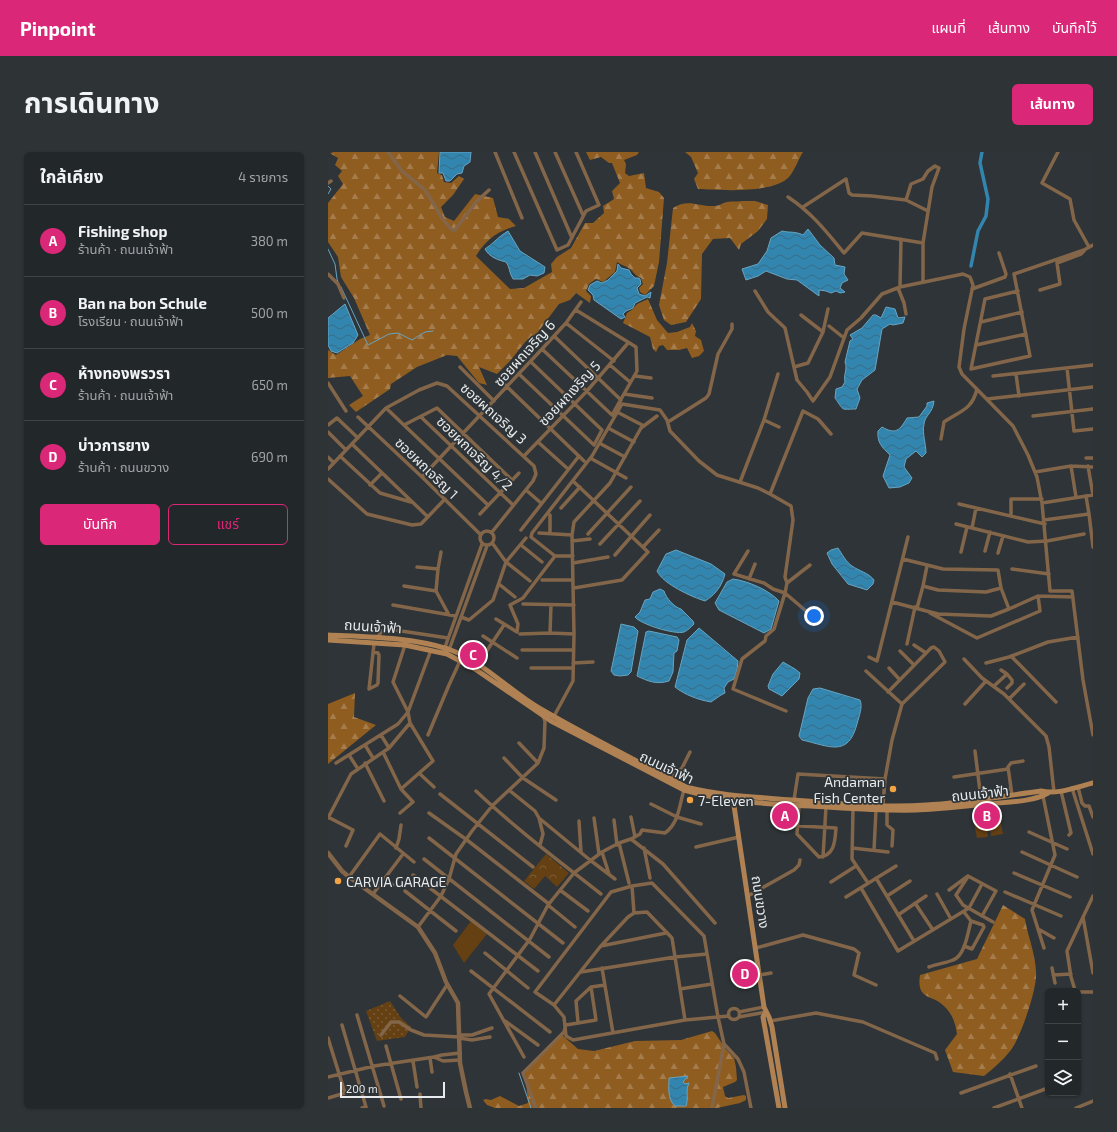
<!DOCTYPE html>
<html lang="th">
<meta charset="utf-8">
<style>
body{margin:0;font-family:"Exo 2","Noto Sans Thai",sans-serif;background:#2e3335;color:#f1f3f6}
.controls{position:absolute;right:12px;bottom:12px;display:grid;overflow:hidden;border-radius:6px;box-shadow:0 1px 3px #0004}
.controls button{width:36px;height:36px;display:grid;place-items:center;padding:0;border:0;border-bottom:1px solid #3f4446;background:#222729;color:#f1f3f6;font:20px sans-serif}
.scale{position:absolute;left:12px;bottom:10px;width:105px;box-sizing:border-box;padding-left:4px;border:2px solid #e7ebed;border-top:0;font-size:11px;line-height:14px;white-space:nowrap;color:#e7ebed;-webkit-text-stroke:3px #2e3437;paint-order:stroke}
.you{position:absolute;left:486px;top:464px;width:14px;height:14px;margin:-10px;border:3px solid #fff;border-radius:50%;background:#1a73e8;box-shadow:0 0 0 6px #1a73e833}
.badge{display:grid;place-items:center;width:26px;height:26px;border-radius:50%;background:#db2777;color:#fff;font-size:13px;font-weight:700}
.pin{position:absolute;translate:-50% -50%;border:2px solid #fff;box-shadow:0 1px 4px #0006}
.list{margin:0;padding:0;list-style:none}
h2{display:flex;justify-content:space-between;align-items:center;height:52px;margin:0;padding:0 16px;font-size:17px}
h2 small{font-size:13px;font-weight:400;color:#a2a5a8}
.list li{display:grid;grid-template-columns:26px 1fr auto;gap:12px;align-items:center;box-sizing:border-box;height:72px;padding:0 16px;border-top:1px solid #3f4446}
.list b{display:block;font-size:15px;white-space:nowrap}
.list p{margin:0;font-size:13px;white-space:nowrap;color:#a2a5a8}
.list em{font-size:13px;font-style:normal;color:#a2a5a8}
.actions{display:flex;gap:8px;padding:12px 16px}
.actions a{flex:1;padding:9px 0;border:1px solid #db2777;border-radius:6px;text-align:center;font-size:14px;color:#db2777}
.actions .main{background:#db2777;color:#fff}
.icon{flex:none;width:22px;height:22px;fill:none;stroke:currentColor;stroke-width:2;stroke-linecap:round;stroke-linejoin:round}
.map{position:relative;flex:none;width:765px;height:956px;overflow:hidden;border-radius:6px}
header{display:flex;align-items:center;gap:24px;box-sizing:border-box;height:56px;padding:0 20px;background:#db2777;color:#fff}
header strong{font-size:19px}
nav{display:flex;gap:22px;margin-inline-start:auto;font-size:14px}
.intro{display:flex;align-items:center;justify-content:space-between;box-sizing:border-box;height:96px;padding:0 24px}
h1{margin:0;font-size:28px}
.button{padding:10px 18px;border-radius:6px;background:#db2777;color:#fff;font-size:14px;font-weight:700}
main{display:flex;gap:24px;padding:0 24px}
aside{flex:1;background:#222729;border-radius:6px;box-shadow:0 1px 3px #0004}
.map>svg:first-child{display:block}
</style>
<header>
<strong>Pinpoint</strong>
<nav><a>แผนที่</a><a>เส้นทาง</a><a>บันทึกไว้</a></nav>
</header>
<div class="intro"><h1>การเดินทาง</h1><a class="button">เส้นทาง</a></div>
<main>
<aside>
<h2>ใกล้เคียง<small>4 รายการ</small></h2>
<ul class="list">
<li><span class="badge">A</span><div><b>Fishing shop</b><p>ร้านค้า · ถนนเจ้าฟ้า</p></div><em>380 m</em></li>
<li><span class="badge">B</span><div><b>Ban na bon Schule</b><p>โรงเรียน · ถนนเจ้าฟ้า</p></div><em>500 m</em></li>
<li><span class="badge">C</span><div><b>ห้างทองพรวรา</b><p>ร้านค้า · ถนนเจ้าฟ้า</p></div><em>650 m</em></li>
<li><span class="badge">D</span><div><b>บ่าวการยาง</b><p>ร้านค้า · ถนนขวาง</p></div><em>690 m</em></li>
</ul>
<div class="actions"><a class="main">บันทึก</a><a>แชร์</a></div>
</aside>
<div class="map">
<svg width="765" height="956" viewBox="0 0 765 956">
<defs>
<pattern id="forest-firs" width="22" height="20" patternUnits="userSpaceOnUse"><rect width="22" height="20" fill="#905d20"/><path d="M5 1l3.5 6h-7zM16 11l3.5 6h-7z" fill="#a57c4c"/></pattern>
<pattern id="park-crowns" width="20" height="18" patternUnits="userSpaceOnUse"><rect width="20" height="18" fill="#654013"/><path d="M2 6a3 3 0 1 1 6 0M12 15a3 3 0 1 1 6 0" fill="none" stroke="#7b5c36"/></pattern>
<pattern id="garden-dots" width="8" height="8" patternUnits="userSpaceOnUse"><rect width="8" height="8" fill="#654013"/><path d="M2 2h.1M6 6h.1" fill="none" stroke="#7b5c36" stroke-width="1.8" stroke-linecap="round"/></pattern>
<pattern id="water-waves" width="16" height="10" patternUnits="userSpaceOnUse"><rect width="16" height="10" fill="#3285ae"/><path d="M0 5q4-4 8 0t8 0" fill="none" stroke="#3a6c85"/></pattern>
</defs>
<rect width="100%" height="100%" fill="#2e3437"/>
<!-- grass -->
<path fill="#654013" d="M671 661 675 682 663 684 660 662Z
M657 663 660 685 649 686 645 665Z
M143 769 159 782 136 811 125 793Z"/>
<!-- forest -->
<path fill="url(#forest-firs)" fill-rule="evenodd" d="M0 0H111L109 21 114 23 116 30 123 31 131 24 136 27 125 43 113 55 117 65 126 69 147 42 165 46 170 65 181 67 188 74C169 79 158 88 148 104L182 137 196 136 224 120 223 112 229 105 243 96 257 71H265L276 61 275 54 286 47 284 39 292 31 284 11H281L273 5 262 8 258 0H311L309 3 296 8 298 12 297 21 301 24 316 21 318 36 331 40 336 46 331 110 326 134 317 143 312 140 311 136 315 132 313 126C306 123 306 120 302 117 298 114 293 113 289 110L287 120 275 130 268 127 261 132 258 139 263 144 262 151 248 141 242 148 231 152 210 180 198 189 182 209 169 222 151 215 159 233 151 231 129 204 119 203 89 215 63 232 62 237 28 260 21 253 35 244 22 224 0 226V198L8 203 32 187 42 183 26 146 13 125 10 105 0 90V51L15 32 10 24 14 19 7 13 10 6Z
M357 0H475C470 8 467 18 461 25 445 42 392 38 370 37L366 27 370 21 363 5Z
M414 49H427L440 53 439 67 430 79 413 92 411 98 402 86 385 87 374 102 373 147 358 170 343 173 336 168 331 153 339 111 345 56C360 46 371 55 387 54 391 54 394 51 399 50 404 49 409 50 414 49Z
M320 147 329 168 340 181 349 180 362 175 364 171 368 179 367 184 373 188 376 199 371 204 364 206 359 196 351 198H339L335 193 331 194 328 200 325 197 322 185 295 171 299 161 305 157 309 152Z
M27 541 26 565 48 573 0 612V552Z
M675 753 697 767C700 786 709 805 708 825 707 842 693 884 683 898 675 908 666 916 656 924L625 920 617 898 629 882C627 870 625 863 616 854 605 842 588 849 592 823L649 807Z
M384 879 387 881 397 896 406 906 408 915 409 928 407 930 395 935 397 944 400 946 416 943 418 944V948L412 951 389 956H167L159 953 155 948 158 947 163 948 172 944 191 954 200 951 197 920 234 883 250 897 266 899 307 889 353 888ZM359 924 355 930 357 932 360 931 358 936 359 946 341 942 342 937Z"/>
<!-- park -->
<path fill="url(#park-crowns)" d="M218 702 241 721 229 735 217 724 206 737 196 729Z"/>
<!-- garden -->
<path fill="url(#garden-dots)" d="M62 849 73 866 83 875 77 885 49 889 38 859Z"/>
<!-- water -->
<path fill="url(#water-waves)" stroke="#68a4c1" d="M112 0H143L142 10 136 14 134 21 129 22 122 29H118L115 21H111Z
M480 77 492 93 506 106 507 113 517 115 516 122 520 128 514 131 512 136 517 140 512 141 508 139 503 141 498 139 491 138V144L469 128 459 127 438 119 430 124 418 128 414 117 430 112 439 99 443 86 454 79C462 81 467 79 475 83Z
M180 79 192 99 217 115 216 121 209 124 202 123 195 127H185C181 121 182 115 178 110 170 108 161 105 157 97 165 92 171 84 180 79Z
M290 112 293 116 301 118 303 122 307 126H310L312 127 313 132 309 136 311 142 317 144 323 140 322 146 319 145 307 151 305 156 298 159 295 162 297 165 293 167 266 148 265 143 260 138 262 133 269 129 274 131 280 128 289 119Z
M17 152 30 183 25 191 9 201 3 199 0 193V166Z
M558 155 567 157 570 166 577 165 575 171 565 173 562 172 554 177 547 218 534 228 529 237 532 246 528 257C512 257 517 260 507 246L508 237 514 235 517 230C515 223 520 217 517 210L522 189 525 187 522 183 534 176 545 163H548L553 166Z
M606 249C605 261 597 263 596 272 594 282 598 291 598 301L594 305 588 299 578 307 576 315 584 326 581 331 572 335 561 336 555 324 562 303C554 295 549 291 550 279L554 275C568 283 572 278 579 266L591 265 599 254V251Z
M510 396C514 402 518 410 524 414 531 419 541 421 546 428L545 432 539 438 520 432 504 412 499 401 503 398Z
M348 398 383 412 397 422C394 434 387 443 377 449 364 445 335 432 329 419L338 402Z
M405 427C420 429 441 438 451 449L443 477 436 481 391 458 387 451 399 430Z
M332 437 336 439C338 446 346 455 353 457L365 469 366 472C363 475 359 479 356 480 347 483 312 472 307 465L312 460 317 448 322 447 325 440Z
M293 472 306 475 310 479 303 520 300 523 292 524 286 523 283 519Z
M371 476 410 509 409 518 406 527 400 530 396 536 397 541 393 543 383 550C371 548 357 543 347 535L359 488Z
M321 479 349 485 351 488 349 499 346 501 345 520 341 529C328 533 320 529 309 524L318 480Z
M455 510 467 517 472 521 471 527 454 544 441 537 440 534 445 522Z
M492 536 532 548C535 555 531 564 529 572 520 606 501 594 474 588L471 584 480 546 485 537Z
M360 924 355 930 357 932 361 931C357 939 361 946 358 954H347C339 947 341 935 341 926Z"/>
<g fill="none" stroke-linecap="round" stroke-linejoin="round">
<!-- stream -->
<path stroke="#68a4c1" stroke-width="1" d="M0 34 3 37 0 42
M0 97 7 112 9 127 10 130
M13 135 40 193 61 182 70 181 84 188 97 180 105 179
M191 921 203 956"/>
<!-- canal -->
<path stroke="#3285ae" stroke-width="3.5" d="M643 114 650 79 658 64 660 47 652 11 654 0"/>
<!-- minor -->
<path stroke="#836649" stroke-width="3.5" d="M60 0 74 19 96 37 101 44 114 66 124 78H127L149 49 161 38
M167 0 194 66
M186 0 229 98 240 93 258 59 271 53 248 0
M207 0 244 86
M227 0 255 63
M730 0 714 31 742 47 746 68 761 95
M0 31 3 29
M460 45C484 61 498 79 516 101L534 81 595 91
M475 55 518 27 521 41 524 43 544 44 578 48
M0 122 10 132 16 146
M595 130V91L604 35 611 16 607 14 600 19 595 27 583 32 578 48 600 59
M572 135 573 87
M570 136 576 151 578 162
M644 137 677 125 678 122 671 101
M712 138 732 132 729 111 753 102 756 99
M427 139 440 160 457 176 469 228 479 240 485 249 502 225 519 178 533 166 554 142 572 135 635 122 642 125 645 133 636 177 631 215 634 222 685 274 700 303 709 325 714 351 722 439H744L755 528 765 583
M690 139 657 147 643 217 702 204 686 122 756 98 765 93
M473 163 495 180
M653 170 694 160
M238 171 286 209
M501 174 516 186
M226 184 293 248
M648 193 698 182
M214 197 284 263 309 219 308 195 248 158
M282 213 302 230
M132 215 166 249
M466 215 480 211 495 180 500 157
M739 216 746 279 765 277
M191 222 266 293 274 278 203 210
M688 222 691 244
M307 224 323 226
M665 224 765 213
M172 228 256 309
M0 231 18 259
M296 242 324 246
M659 247 765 235
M58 256 160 353
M291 261 316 274
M705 264 765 257
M30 265 94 325 153 383
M93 265 185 353
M436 268 451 275
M340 270 378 246 381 242 390 202 404 177V172
M0 273 9 266 30 286
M76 273 109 256 184 328
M282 277 306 290
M0 280 18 298
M613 287 616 270C632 259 644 258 649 237
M210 290 240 317
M24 292 100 365
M273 292 297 305
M12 304 52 341 83 350
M196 304 259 239 300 191
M0 305 6 311
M758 306H765
M264 307 298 326
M743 314 748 345
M0 317 58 256 91 238 109 231 119 234 206 314 208 322 205 329 164 380
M707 320 743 314 765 315
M94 325 214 197 238 171 253 150
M0 327 39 362 84 373 93 372 117 347
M412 330 436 268 450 222
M42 333 54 321
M198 338 213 351
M442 342 475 259 490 267 503 282
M714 351 765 343 760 314
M631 352 717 372
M233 356 252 335
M152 362 191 321
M761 362 765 395
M222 363V382
M683 364V347H714
M716 368 761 362 758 344
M628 372 700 390 719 389 756 382
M644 376 648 356
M193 378 251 304
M152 386a7 7 0 1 1 14 0a7 7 0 1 1-14 0Z
M211 381 244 383
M260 382 303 335
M244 389 262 387
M165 392 178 410 202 429
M272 392 312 349
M193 393 214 410
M315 395 331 378
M420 399 406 422 436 431 445 437 457 441 478 459
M657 399 662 380
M113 400 110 417 108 439 121 463
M633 400 639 375
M670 401 675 384
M287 403 322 363
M228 404H245
M575 407 615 417 670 418 673 436 681 457
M245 411 280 405
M89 415 110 417
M684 417 721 422
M421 427 427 412
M214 428H245
M459 431 482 413
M171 432 187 445
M76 434 108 439
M595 434 610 438 658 440 673 436
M246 436 294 428 320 400 246 330
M564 450 610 462 663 464 681 457 710 444 745 445
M195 452 246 453
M65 453 128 464
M589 456 595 434 599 414
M602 461 649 486 712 459 710 444
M133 465 141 468 165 448 178 410 198 386
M168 467 189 480 190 472 182 453 195 446 227 404 203 385 204 381 264 304 294 252 332 258 339 268 342 279 371 309 389 323 430 336 442 342 463 354 465 368 457 425 459 431 457 441 446 477 438 484 437 489 414 507 405 537 458 559
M222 481 223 453
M192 482 222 481 246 482
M155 484 189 506
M49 486 54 479 60 477 120 486
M579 492 587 455
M586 493 598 501
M116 498 154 392
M121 498 159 394
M194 498H246
M572 499 586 513
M683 504 728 550
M541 505 549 509 580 385
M636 507 654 526 676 542 718 584 721 595 726 640
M245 511 265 510
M658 511 681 505 720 490 750 485
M150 512 176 473
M203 516H245
M561 516 572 528
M673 518 679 522
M538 519 574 552 564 588 557 627 555 653
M666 534 679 522 684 528V531L679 536
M41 537 49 533 50 531 51 503 50 501 45 500
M41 537 46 492
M560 540 603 496 606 495 611 499 617 510 574 552
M681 547 696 532
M637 552 658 529
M225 566 245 529 246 482 244 383 246 370 282 331 313 276 329 264
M53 583 61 596
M100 583 121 533 132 509
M191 591 210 611
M37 593 45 606
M647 599 653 647
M55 600 73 637 85 650 72 661
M21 603 30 617
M176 606 195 626 228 648
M8 611 70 572 80 560 103 498
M37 611 56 649
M92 622 106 635
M626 625 680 617
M346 628V623L354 616 362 600
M750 635 754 651 757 654H761L765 665
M744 636 765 702
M73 637 105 609 82 571 80 560 65 530 77 493
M181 638 207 659 211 666 262 708 287 727
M148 639C187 676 231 709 273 742
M733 639 743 681 741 683
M653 640 683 637
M112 642 205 715
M684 643 680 615 683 611 695 609
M715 644 727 703 704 758 716 796
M466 648 470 622 557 627
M323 652 349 665 373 672
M525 657 524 707 540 731
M559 658V673L565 678 564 694
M101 661 139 688 221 752
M0 665 25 678 18 694
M303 665 307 685
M0 666 23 622 61 596 82 571
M211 666 215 682 212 693
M266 666 271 702
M286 668 289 693
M251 669 253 700
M456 673 508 676C507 688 507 704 491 705L469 682 471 654
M701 680 739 697
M101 686 235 791
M303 687 335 712 387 771
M291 691 301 731
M368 695 411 685
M68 696 71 687 73 673
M316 696 322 726
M524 696 560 700
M546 698 548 658
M274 700 281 722
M694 700 749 725
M495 705 498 655
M96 707 221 805
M686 721 742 745
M85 723 210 819
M21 725 52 682 86 710
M57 726 65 733
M548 726 586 789
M639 726 628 743 635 753 665 770
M503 730 528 714
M304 734 306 761
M533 736 570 799 641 756 654 732
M232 738 260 759
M621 738 640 724 668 739 654 764
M77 739 128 779
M677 740 733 764
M45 742 75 702
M609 742 623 767
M420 744 466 718 471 713 472 708
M559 744 582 729
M518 745 568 714
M587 751 605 778
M220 753 247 775
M570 763 598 744
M755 765 765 821
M90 775 113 744 121 727 128 702 144 679 164 654 210 611 216 596 217 569 215 564
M712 778 726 786
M273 794 338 781
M636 794 644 797 656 775 655 773 643 769
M428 796 475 783 526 797 531 801 526 823 548 833
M157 801 200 836
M601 815C609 812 618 811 625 808 637 804 640 780 643 769L636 760
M274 816 285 881
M724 816 727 831
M143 819 222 880
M253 820 347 805 379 802
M432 823 443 821
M725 823 743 822
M352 837 384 832
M749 839 747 838 743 825 739 799 765 744
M750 840H765
M72 844 98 865 119 833
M226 853 272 795 300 765 306 761 319 760 344 786 357 868
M400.5 862a5.5 5.5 0 1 1 11 0a5.5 5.5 0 1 1-11 0Z
M411 860 436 855
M29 863 56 954
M411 865 438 860
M177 869 210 893
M442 869 488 861 535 870 607 901 609 907
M250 870 248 849 263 835 277 833
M14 873 38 955 34 956
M238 873 268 868 263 835
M53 883 63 870H71L83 878 96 883 131 885
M131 883H144L164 876
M0 886 17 941 0 946
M131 886 144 888 162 885
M396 892 410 907 416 920 423 956
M58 894 73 947
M132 901 114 903 106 905 115 909 132 908
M196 905 161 842 202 787 220 753 246 721 274 700 291 691 303 687 312 682 314 678 337 681C351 671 351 654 356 638
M102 906 104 920
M85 909 89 935
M682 922 694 956
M0 925 46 914 106 905
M633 941 708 914
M92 942 93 956
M208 956 195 921 236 880 237 876
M384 956 396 892 390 865 376 784 324 731 304 734 283 740 207 840 226 853 236 865 238 884 245 888 357 868 401 864
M666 956 720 936
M748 956 765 949"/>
<!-- tertiary -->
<path stroke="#836649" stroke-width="4.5" d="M0 701 14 719 21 725 90 775 107 801 118 830 130 851 132 911 138 940 142 956"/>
<!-- secondary -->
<path stroke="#b08253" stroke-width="5" d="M0 483C40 485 81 485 120 497 155 509 180 538 211 556 259 584 309 609 358 635 393 644 428 645 464 648 508 651 553 656 598 653 636 651 675 644 713 639 729 643 749 635 765 631
M0 488 77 493 119 502 147 517 223 569 356 638C397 650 439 652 482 654 517 656 552 659 588 658 612 657 636 654 660 652 678 650 705 650 720 641
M405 647 436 855 441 865 444 875 457 956
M438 860 435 865 451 956"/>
</g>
<!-- markers -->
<g fill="#f4a344" stroke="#2e3437" stroke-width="1.5">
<circle cx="565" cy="637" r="4"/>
<circle cx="362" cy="648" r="4"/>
<circle cx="10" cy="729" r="4"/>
</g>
<g text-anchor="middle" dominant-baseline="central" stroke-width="3.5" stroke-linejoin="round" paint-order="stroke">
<!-- street labels -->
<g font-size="14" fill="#e7ebed" stroke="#2e3437">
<text transform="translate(196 201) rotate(-48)">ซอยผถเจริญ 6</text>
<text transform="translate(241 241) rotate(-47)">ซอยผถเงริญ 5</text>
<text transform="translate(166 261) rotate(42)">ซอยผถเจริญ 3</text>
<text transform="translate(147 301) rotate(44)">ซอยผถเจริญ 4/2</text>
<text transform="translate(99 316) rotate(44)">ซอยผถเจริญ 1</text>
<text transform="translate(45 474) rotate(4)">ถนนเจ้าฟ้า</text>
<text transform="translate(339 615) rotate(25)">ถนนเจ้าฟ้า</text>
<text transform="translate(652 641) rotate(-6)">ถนนเจ้าฟ้า</text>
<text transform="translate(433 750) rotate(81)">ถนนขวาง</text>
</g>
<!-- poi labels -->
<g font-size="14" fill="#e7ebed" stroke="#2e3437" text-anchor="start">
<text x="557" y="629" text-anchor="end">Andaman<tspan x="557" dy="16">Fish Center</tspan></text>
<text x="370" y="648">7-Eleven</text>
<text x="18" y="729">CARVIA GARAGE</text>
</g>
</g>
</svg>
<div class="controls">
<button>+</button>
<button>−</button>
<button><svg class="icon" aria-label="layers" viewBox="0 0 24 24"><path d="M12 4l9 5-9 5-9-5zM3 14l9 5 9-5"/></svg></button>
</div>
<div class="scale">200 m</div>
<div class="you"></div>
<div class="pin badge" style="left:457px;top:664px">A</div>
<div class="pin badge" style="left:659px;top:664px">B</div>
<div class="pin badge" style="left:145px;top:503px">C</div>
<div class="pin badge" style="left:417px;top:822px">D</div>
</div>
</main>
